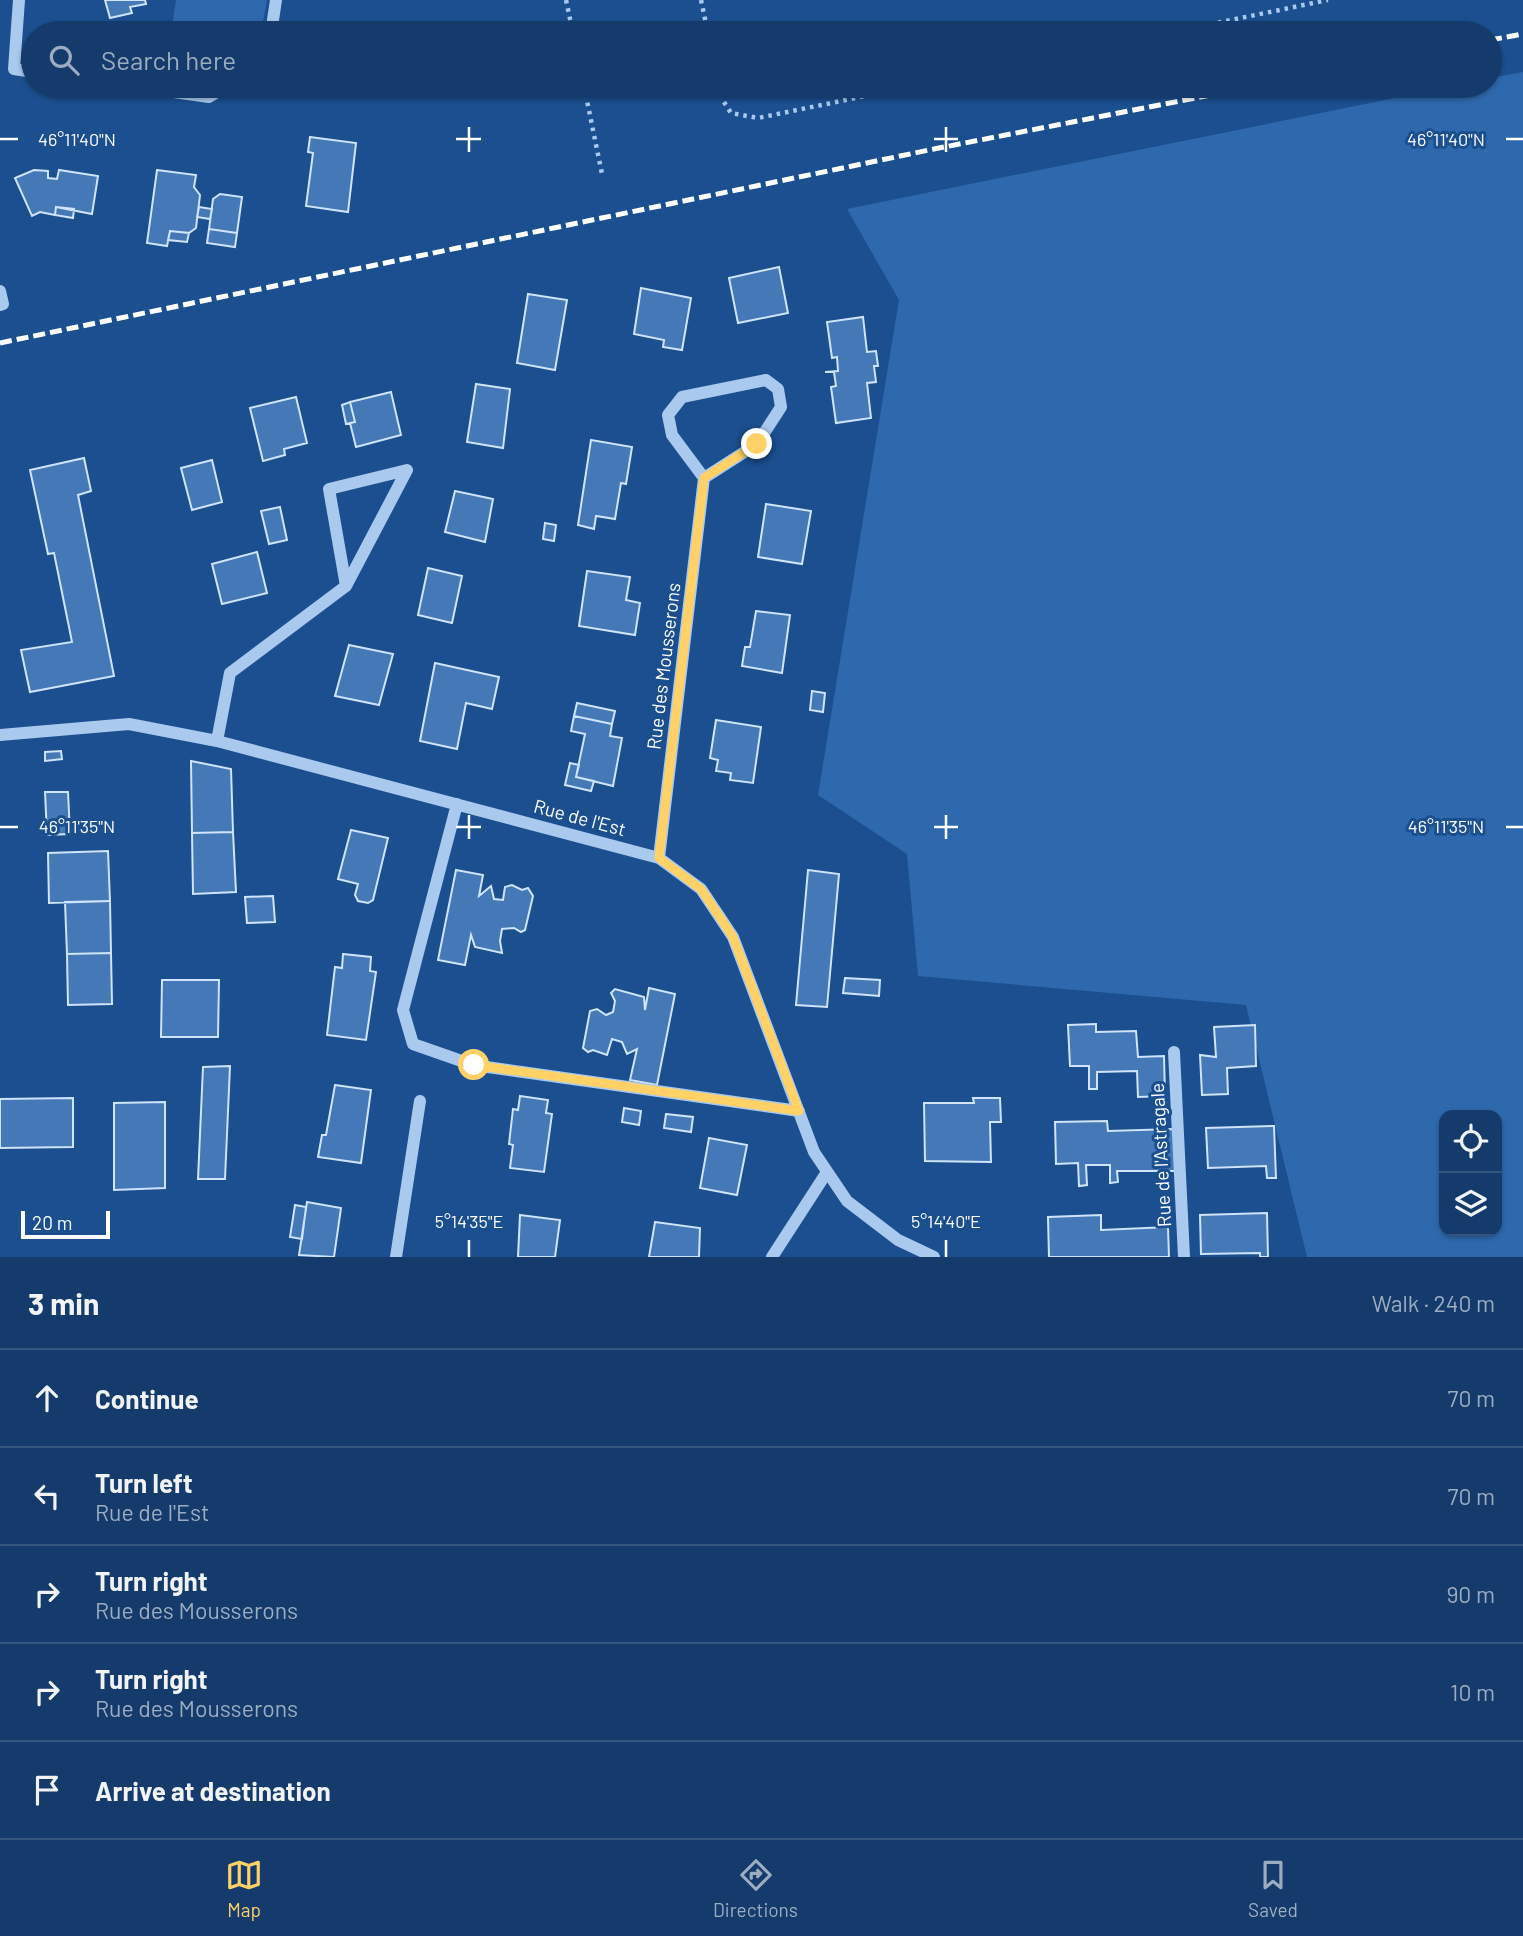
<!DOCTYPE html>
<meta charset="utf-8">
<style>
body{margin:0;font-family:Barlow,sans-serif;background:#1d4271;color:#f1f3f6}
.controls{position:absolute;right:21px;bottom:21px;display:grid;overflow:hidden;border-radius:14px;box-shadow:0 2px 5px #0004}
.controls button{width:63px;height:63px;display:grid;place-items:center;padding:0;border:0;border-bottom:2px solid #33557e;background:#143b6b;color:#f1f3f6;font:35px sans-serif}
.scale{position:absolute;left:21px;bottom:18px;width:89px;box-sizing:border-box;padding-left:7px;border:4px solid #fff;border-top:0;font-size:19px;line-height:24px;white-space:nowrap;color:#fff;-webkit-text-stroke:5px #1b4f8f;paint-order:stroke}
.stop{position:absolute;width:21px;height:21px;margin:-16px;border:5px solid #ffd166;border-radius:50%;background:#fff}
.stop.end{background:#ffd166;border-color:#fff;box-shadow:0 2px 7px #0008}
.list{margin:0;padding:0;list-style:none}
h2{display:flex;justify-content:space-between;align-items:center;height:91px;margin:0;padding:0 28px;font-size:30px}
h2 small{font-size:23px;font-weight:400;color:#9dadc1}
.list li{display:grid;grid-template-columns:46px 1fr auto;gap:21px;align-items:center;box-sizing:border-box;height:98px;padding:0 28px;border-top:2px solid #33557e}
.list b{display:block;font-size:26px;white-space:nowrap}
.list p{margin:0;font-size:23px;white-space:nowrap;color:#9dadc1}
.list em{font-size:23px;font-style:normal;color:#9dadc1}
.icon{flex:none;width:38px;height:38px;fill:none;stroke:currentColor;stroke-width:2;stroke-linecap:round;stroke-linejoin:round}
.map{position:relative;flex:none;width:1523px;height:1257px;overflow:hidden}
.search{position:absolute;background:#143b6b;box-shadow:0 2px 5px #0004;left:21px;right:21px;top:21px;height:77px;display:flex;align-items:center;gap:18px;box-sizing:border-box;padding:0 24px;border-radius:38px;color:#9dadc1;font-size:26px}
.sheet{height:581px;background:#143b6b}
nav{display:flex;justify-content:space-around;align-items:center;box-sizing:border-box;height:98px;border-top:2px solid #33557e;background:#143b6b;font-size:19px;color:#9dadc1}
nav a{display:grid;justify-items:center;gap:4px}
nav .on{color:#ffd166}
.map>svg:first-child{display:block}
</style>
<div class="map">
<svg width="1523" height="1257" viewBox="0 0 1523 1257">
<rect width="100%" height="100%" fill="#1b4f8f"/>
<!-- green -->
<path fill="#2e69ad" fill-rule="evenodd" d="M176 0H267L261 32 216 33 172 26Z
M1523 72V1257H1307L1246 1005 918 976 907 854 818 795 899 300 847 209 1454 86H1490V78ZM1444 1115H1497V1231H1444Z"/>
<!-- building -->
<path fill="#4478b7" stroke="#cfe3fa" stroke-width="2" d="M105 0H145L146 4 130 7 132 13 110 18Z
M354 25 387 29 386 33H336L340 30 353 32Z
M310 137 356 143 348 212 306 206 313 153 308 152Z
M34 170 48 171V178L57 179 59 170 98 176 92 214 56 207 55 215 40 212 32 216 15 178Z
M157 170 196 175 194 187 200 195 196 228 189 233 170 231 167 246 147 243Z
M220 194 242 197 237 233 209 229 213 199Z
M56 207 74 209 73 218 55 215Z
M199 207 212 209 210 219 197 217Z
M209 229 237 233 235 247 207 243Z
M170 231 189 233 187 242 168 240Z
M779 267 788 313 738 323 729 278Z
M641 288 691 298 682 350 663 347 664 340 634 334Z
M528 294 567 300 555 370 517 363Z
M863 317 867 352 876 351 878 366H874L876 382 867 383 871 418 836 423 831 387 836 386 834 372H825L838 371 837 357 832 358 827 322Z
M476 384 510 389 503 448 467 442Z
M391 392 401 435 356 447 350 423 355 422 350 402Z
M296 397 307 443 284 449 285 455 263 461 250 408Z
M350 402 355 422 346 424 342 405Z
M591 440 632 447 626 484 621 483 615 519 596 516 594 529 578 525Z
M84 458 91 491 78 495 114 676 30 692 21 650 72 642 54 553 48 554 30 470Z
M212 460 222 502 192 510 181 468Z
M455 491 493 499 485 542 445 532Z
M766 504 811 511 802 564 758 557Z
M280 507 287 540 269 544 261 511Z
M545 523 556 525 554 541 543 539Z
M257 552 267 593 222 604 212 564Z
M428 568 462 576 452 623 418 615Z
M587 571 630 577 626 600 640 603 635 635 579 626Z
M756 611 790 615 782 673 742 666 745 647H750Z
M349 645 393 654 379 705 335 696Z
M435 663 499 677 492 709 466 703 457 749 420 741Z
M812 691 825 693 823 712 810 710Z
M577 703 615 711 612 724 574 716Z
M574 716 612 724 610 736 622 738 613 786 576 777 585 734 571 731Z
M716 720 761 727 753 783 730 780 731 773 716 771 718 760 710 758Z
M61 751 62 759 45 761V752Z
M191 761 231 769 233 832 192 833Z
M570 763 579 765 576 777 594 781 591 791 565 785Z
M45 792H68L70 834 47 835Z
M351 830 388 838 373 900 368 903 358 901 355 895 358 884 338 879Z
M233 832 236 892 193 894 192 833Z
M108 851 110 901 49 903 48 853Z
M456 870 483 875 479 896 491 886 494 899 503 900 505 887 512 885 522 890 528 888 533 896 525 930 521 932 514 928 502 929 500 941 502 953 475 947 471 935 465 965 438 960Z
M808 870 839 874 827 1007 796 1005Z
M273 896 275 922 247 923 245 897Z
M110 901 111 953 67 954 65 902Z
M111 953 112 1004 68 1005 67 954Z
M343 954 371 957 370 971 376 972 366 1040 327 1035 335 967 342 968Z
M845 978 880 980 879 996 843 993Z
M162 980H219L218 1037H161Z
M649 988 675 994 657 1085 630 1080 637 1049 627 1054 622 1042 612 1039 607 1055 593 1050 588 1052 583 1048 590 1011 597 1009 606 1015 613 1012 615 1001 611 993 615 989 644 997 645 1010Z
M1096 1024V1032L1136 1031 1138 1057 1164 1056 1165 1096 1138 1097 1137 1071 1097 1072V1089H1089V1066H1070L1068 1025Z
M1255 1025 1256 1066 1227 1068 1228 1094 1202 1095 1200 1055 1216 1057 1214 1027Z
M230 1066 225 1179H198L203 1067Z
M335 1085 371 1090 361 1163 318 1157 322 1135H326Z
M520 1096 548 1100 546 1113 552 1114 544 1172 510 1168 513 1145 509 1144 513 1109 518 1110Z
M73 1098V1147L0 1148V1099Z
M973 1098H1000L1001 1122H990L991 1162 925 1161 924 1103H974Z
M165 1102V1188L114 1190V1103Z
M624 1108 641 1111 639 1125 622 1122Z
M666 1114 693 1117 691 1132 664 1128Z
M1107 1121 1108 1131 1174 1129 1176 1171H1117L1118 1182 1110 1183V1165H1086L1087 1185 1079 1186 1078 1163 1056 1164 1055 1122Z
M1274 1126 1276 1178H1267L1266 1166 1208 1168 1206 1128Z
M709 1138 747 1145 737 1195 700 1188Z
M307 1202 341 1208 334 1257 299 1255Z
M295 1205 306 1207 302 1239 290 1237Z
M1267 1213 1268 1257H1260V1253L1201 1254 1200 1215Z
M520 1215 560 1220 555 1257H518Z
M1101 1215V1230L1168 1227 1169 1257H1049L1048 1217Z
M655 1222 700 1228 699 1257H649Z"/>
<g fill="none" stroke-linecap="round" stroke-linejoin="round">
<!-- path -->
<path stroke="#a9c9ee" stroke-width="4.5" stroke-dasharray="3.5 5" stroke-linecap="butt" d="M566 0 573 33
M701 0 708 33
M1168 33 1328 0
M584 86 602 174
M719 86 722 99 731 113 758 118 914 86"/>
<!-- minor -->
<path stroke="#a9c9ee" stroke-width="12" d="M19 0 14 69 33 72
M271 33 276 0
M131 86 209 97 227 86
M0 291 3 304 0 305
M0 735 129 724 217 741 659 858 701 889 733 937 814 1152 847 1201 898 1240 934 1257
M217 741 230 673 346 586 407 470 329 489 346 586
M457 804 403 1010 413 1044 473 1065 799 1111
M659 858 704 478 672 435 668 415 682 397 766 380 778 389 781 407 757 444 704 478
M1174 1052 1184 1257
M396 1257 420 1101
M772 1257 827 1172"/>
<!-- rail -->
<path stroke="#fff" stroke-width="5" stroke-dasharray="12 5" stroke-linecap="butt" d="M1490 40 1523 34
M0 343 934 149 1257 86"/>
</g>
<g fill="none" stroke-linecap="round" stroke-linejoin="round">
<!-- route -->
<path stroke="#ffd166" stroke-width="9" d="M474 1065 799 1111 733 937 701 889 659 858 704 478 757 444"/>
</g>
<!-- ticks -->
<path fill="none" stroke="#fff" stroke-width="2.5" d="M469 127V152M946 127V152M0 139H18M456 139H481M934 139H958M1506 139H1523M469 815V839M946 815V839M0 827H18M456 827H481M934 827H958M1506 827H1523M469 1240V1257M946 1240V1257"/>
<g text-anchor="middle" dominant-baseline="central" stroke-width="6" stroke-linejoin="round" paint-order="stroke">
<!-- street labels -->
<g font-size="19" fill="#fff" stroke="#1b4f8f">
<text transform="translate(663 666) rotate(-83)">Rue des Mousserons</text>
<text transform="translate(580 817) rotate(15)">Rue de l'Est</text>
<text transform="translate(1160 1155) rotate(-93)">Rue de l'Astragale</text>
</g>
</g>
<g font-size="18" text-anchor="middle" fill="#fff" stroke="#1b4f8f" stroke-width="6" stroke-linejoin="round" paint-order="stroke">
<text x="77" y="146">46°11'40"N</text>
<text x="1446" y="146">46°11'40"N</text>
<text x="77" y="833">46°11'35"N</text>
<text x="1446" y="833">46°11'35"N</text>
<text x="469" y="1228">5°14'35"E</text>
<text x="946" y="1228">5°14'40"E</text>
</g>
</svg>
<div class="controls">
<button><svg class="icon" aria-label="locate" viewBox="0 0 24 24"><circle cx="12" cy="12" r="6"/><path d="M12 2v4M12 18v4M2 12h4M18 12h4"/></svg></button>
<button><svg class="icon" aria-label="layers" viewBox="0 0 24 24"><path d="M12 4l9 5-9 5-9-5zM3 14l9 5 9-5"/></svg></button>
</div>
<div class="scale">20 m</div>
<div class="stop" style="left:474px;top:1065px"></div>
<div class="stop end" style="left:757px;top:444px"></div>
<div class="search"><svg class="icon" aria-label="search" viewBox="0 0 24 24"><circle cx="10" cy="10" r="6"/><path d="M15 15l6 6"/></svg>Search here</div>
</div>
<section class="sheet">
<h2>3 min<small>Walk · 240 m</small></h2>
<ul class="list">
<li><svg class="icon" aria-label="ahead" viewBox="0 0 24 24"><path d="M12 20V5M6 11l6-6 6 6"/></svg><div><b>Continue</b></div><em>70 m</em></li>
<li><svg class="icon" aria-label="left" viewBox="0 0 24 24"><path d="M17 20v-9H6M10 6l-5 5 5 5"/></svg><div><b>Turn left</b><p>Rue de l'Est</p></div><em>70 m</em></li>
<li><svg class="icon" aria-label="right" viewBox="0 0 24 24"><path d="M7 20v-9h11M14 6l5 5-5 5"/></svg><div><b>Turn right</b><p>Rue des Mousserons</p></div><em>90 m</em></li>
<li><svg class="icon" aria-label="right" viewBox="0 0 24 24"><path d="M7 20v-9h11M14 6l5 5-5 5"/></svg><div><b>Turn right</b><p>Rue des Mousserons</p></div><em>10 m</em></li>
<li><svg class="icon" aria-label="arrive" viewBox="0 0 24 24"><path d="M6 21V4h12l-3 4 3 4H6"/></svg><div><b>Arrive at destination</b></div></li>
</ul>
</section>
<nav>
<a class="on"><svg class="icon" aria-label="map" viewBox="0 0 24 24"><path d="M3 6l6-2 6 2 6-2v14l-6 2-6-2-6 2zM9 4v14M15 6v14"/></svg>Map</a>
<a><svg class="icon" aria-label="directions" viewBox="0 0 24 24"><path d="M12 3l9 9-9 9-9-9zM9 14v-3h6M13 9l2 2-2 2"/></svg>Directions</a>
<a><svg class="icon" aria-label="saved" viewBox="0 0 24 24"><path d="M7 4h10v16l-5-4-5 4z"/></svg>Saved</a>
</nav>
